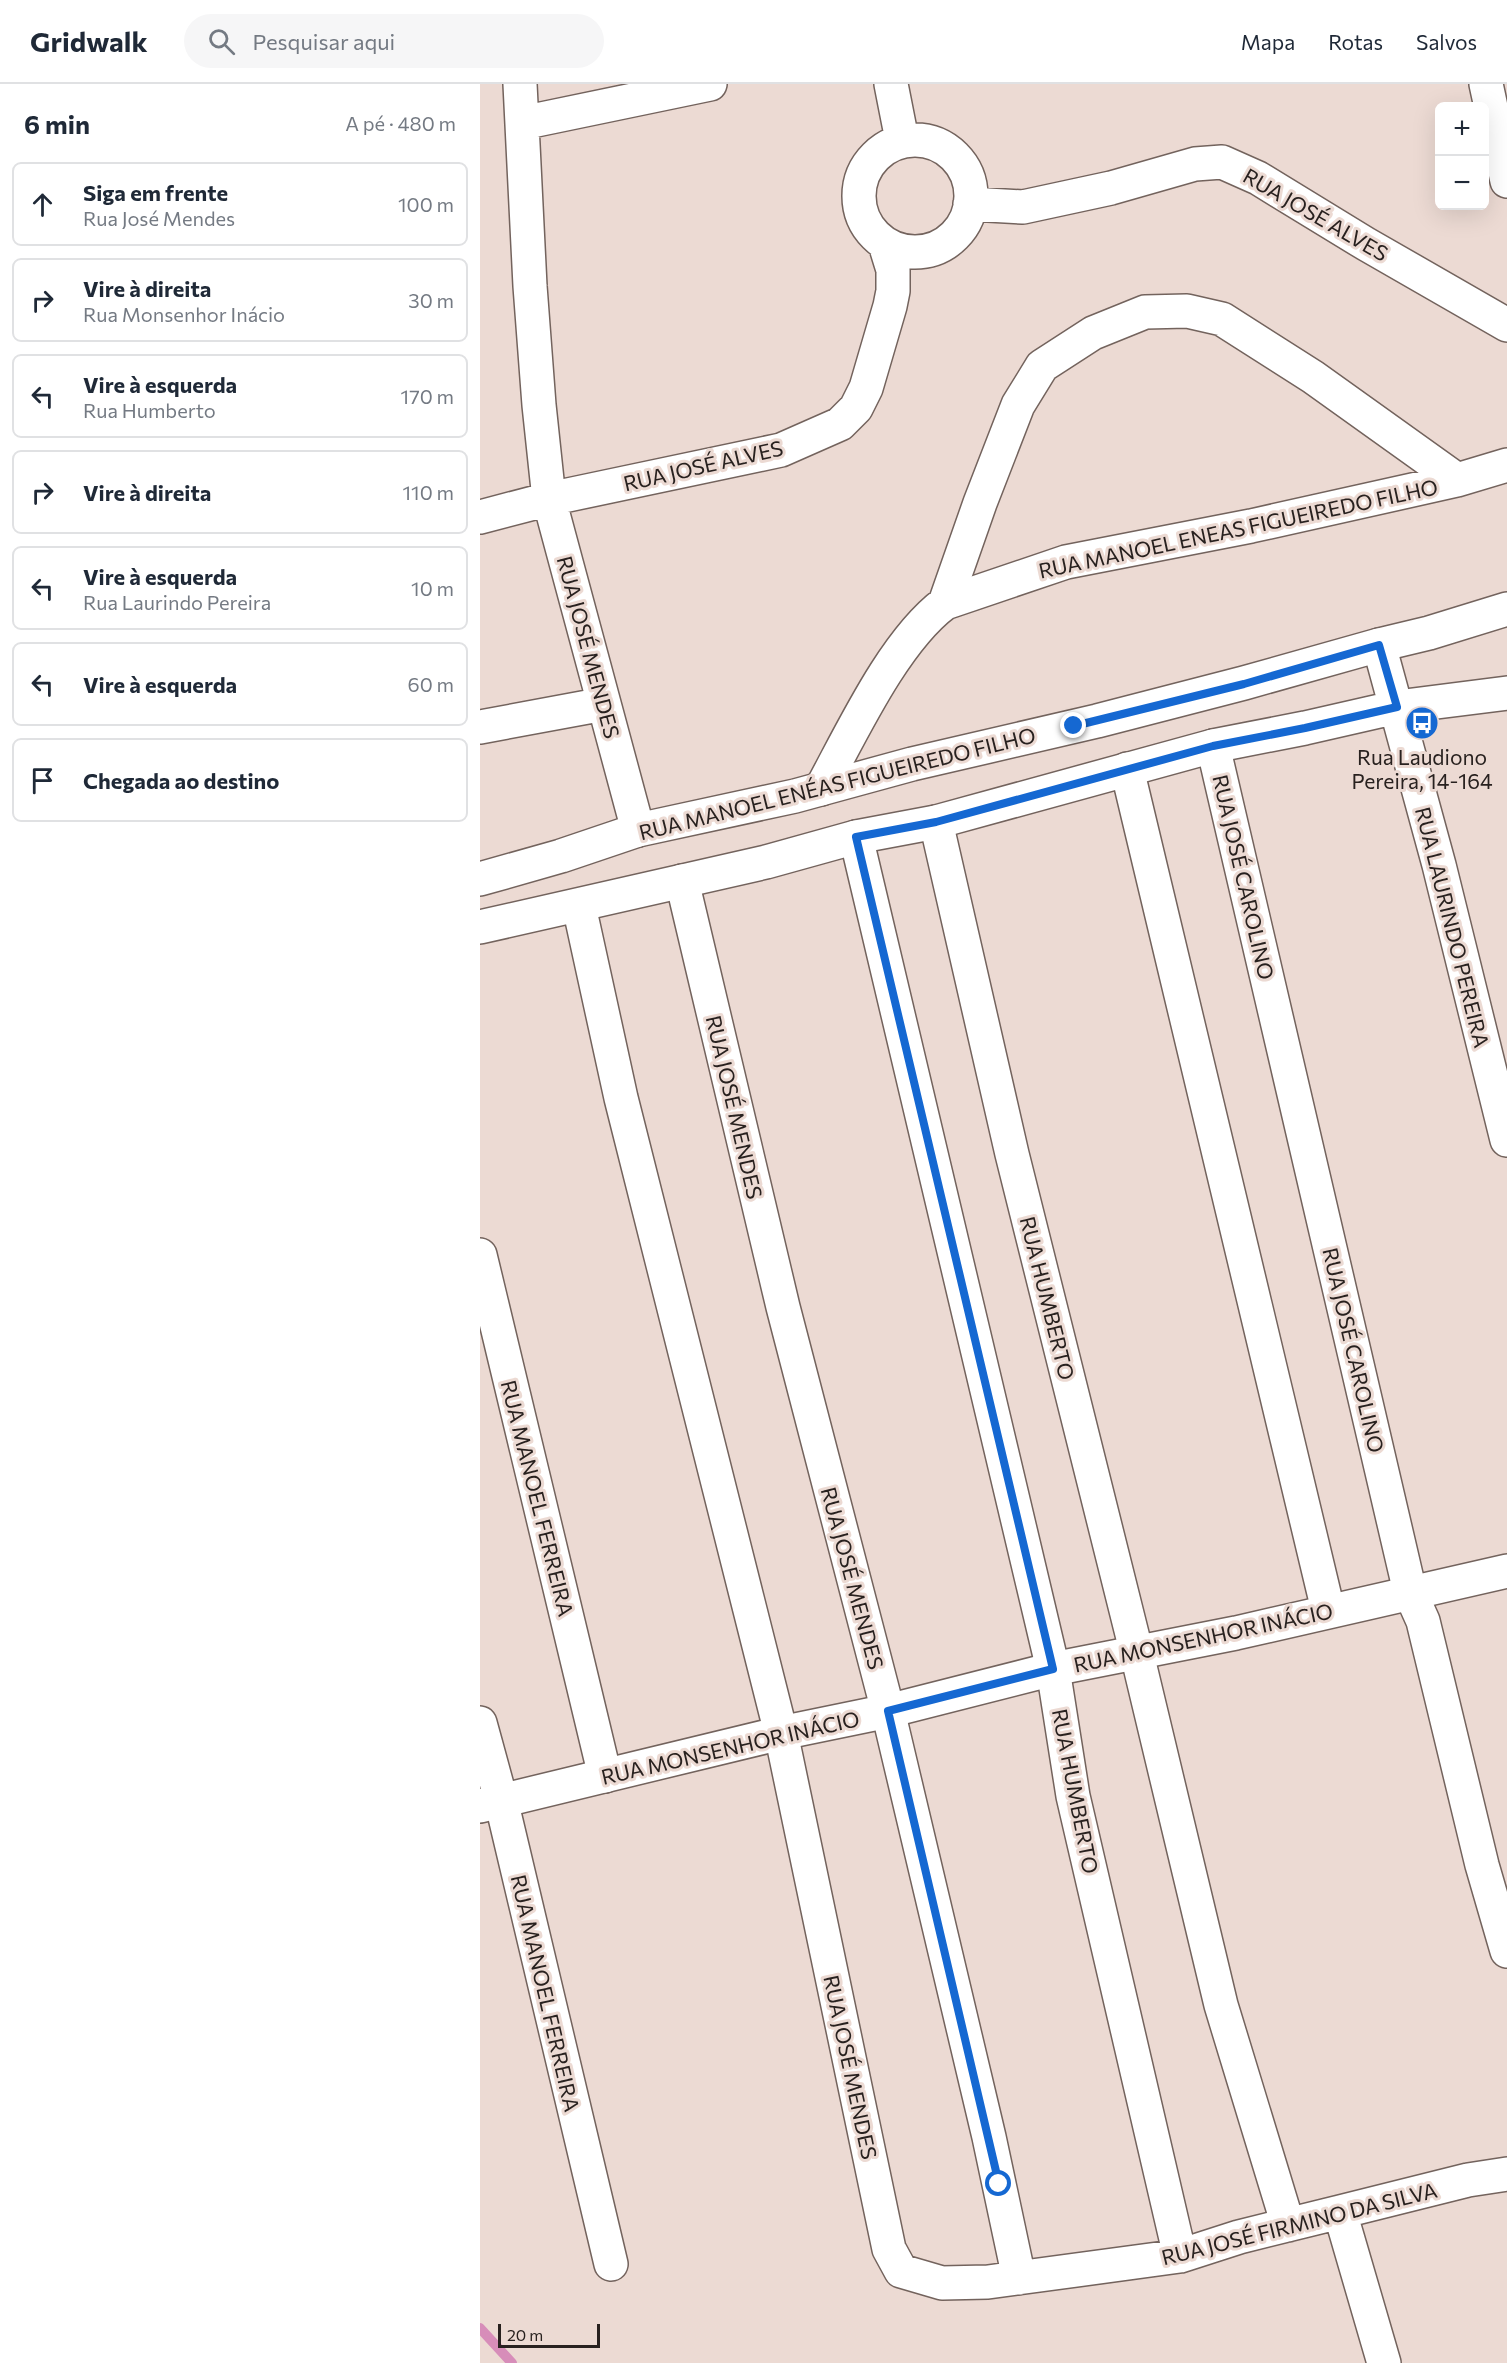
<!DOCTYPE html>
<html lang="pt">
<meta charset="utf-8">
<style>
body{margin:0;font-family:Commissioner,sans-serif;background:#f6f6f7;color:#1f2937}
.controls{position:absolute;right:18px;top:18px;display:grid;overflow:hidden;border-radius:9px;box-shadow:0 6px 24px #0002}
.controls button{width:54px;height:54px;display:grid;place-items:center;padding:0;border:0;border-bottom:2px solid #e0e1e3;background:#fff;color:#1f2937;font:30px sans-serif}
.scale{position:absolute;left:18px;bottom:15px;width:102px;box-sizing:border-box;padding-left:6px;border:3px solid #28211f;border-top:0;font-size:16px;line-height:21px;white-space:nowrap;color:#28211f;-webkit-text-stroke:4px #ecdad3;paint-order:stroke}
.stop{position:absolute;width:18px;height:18px;margin:-14px;border:4px solid #1568d2;border-radius:50%;background:#fff}
.stop.end{background:#1568d2;border-color:#fff;box-shadow:0 2px 6px #0008}
.list{margin:0;padding:0;list-style:none}
h2{display:flex;justify-content:space-between;align-items:center;height:78px;margin:0;padding:0 24px;font-size:26px}
h2 small{font-size:20px;font-weight:400;color:#747a83}
.list li{display:grid;grid-template-columns:39px 1fr auto;gap:18px;align-items:center;box-sizing:border-box;height:84px;margin:0 12px 12px;padding:0 12px;border:2px solid #e0e1e3;border-radius:9px}
.list b{display:block;font-size:22px;white-space:nowrap}
.list p{margin:0;font-size:20px;white-space:nowrap;color:#747a83}
.list em{font-size:20px;font-style:normal;color:#747a83}
.icon{flex:none;width:33px;height:33px;fill:none;stroke:currentColor;stroke-width:2;stroke-linecap:round;stroke-linejoin:round}
.map{position:relative;flex:none;width:1027px;height:2279px;overflow:hidden}
header{display:flex;align-items:center;gap:36px;box-sizing:border-box;height:84px;padding:0 30px;background:#fff;border-bottom:2px solid #e0e1e3}
header strong{font-size:28px}
nav{display:flex;gap:33px;margin-inline-start:auto;font-size:21px}
.search{width:420px;height:54px;background:#f6f6f7;display:flex;align-items:center;gap:15px;box-sizing:border-box;padding:0 21px;border-radius:33px;color:#747a83;font-size:22px}
main{display:flex}
aside{flex:1;background:#fff}
.map>svg:first-child{display:block}
</style>
<header>
<strong>Gridwalk</strong>
<div class="search"><svg class="icon" aria-label="search" viewBox="0 0 24 24"><circle cx="10" cy="10" r="6"/><path d="M15 15l6 6"/></svg>Pesquisar aqui</div>
<nav><a>Mapa</a><a>Rotas</a><a>Salvos</a></nav>
</header>
<main>
<aside>
<h2>6 min<small>A pé · 480 m</small></h2>
<ul class="list">
<li><svg class="icon" aria-label="ahead" viewBox="0 0 24 24"><path d="M12 20V5M6 11l6-6 6 6"/></svg><div><b>Siga em frente</b><p>Rua José Mendes</p></div><em>100 m</em></li>
<li><svg class="icon" aria-label="right" viewBox="0 0 24 24"><path d="M7 20v-9h11M14 6l5 5-5 5"/></svg><div><b>Vire à direita</b><p>Rua Monsenhor Inácio</p></div><em>30 m</em></li>
<li><svg class="icon" aria-label="left" viewBox="0 0 24 24"><path d="M17 20v-9H6M10 6l-5 5 5 5"/></svg><div><b>Vire à esquerda</b><p>Rua Humberto</p></div><em>170 m</em></li>
<li><svg class="icon" aria-label="right" viewBox="0 0 24 24"><path d="M7 20v-9h11M14 6l5 5-5 5"/></svg><div><b>Vire à direita</b></div><em>110 m</em></li>
<li><svg class="icon" aria-label="left" viewBox="0 0 24 24"><path d="M17 20v-9H6M10 6l-5 5 5 5"/></svg><div><b>Vire à esquerda</b><p>Rua Laurindo Pereira</p></div><em>10 m</em></li>
<li><svg class="icon" aria-label="left" viewBox="0 0 24 24"><path d="M17 20v-9H6M10 6l-5 5 5 5"/></svg><div><b>Vire à esquerda</b></div><em>60 m</em></li>
<li><svg class="icon" aria-label="arrive" viewBox="0 0 24 24"><path d="M6 21V4h12l-3 4 3 4H6"/></svg><div><b>Chegada ao destino</b></div></li>
</ul>
</aside>
<div class="map">
<svg width="1027" height="2279" viewBox="0 0 1027 2279">
<rect width="100%" height="100%" fill="#ecdad3"/>
<g fill="none" stroke-linecap="round" stroke-linejoin="round">
<!-- stream -->
<path stroke="#d78db9" stroke-width="10" d="M0 2244 32 2279"/>
<!-- street casing -->
<g stroke="#73635d" stroke-width="36">
<path id="street" d="M40 0 50 202 59 321 69 415 158 746
M411 0 422 56
M1006 0 1027 97
M42 39 230 0
M379 112a56 56 0 1 1 112 0a56 56 0 1 1-112 0Z
M490 120 543 123 631 104 715 80 742 78 778 94 886 160 1027 241
M0 433 69 415 301 366 360 340 376 324 386 304 410 222 413 207V186L405 160
M465 519 500 419 538 321 562 282 613 249 665 228 707 227 742 235 833 293 977 396
M899 561 949 549 1027 525
M917 623 1027 609
M0 643 124 620
M733 662 930 1508 943 1537 1002 1781 1027 1867
M647 685 848 1526
M341 705C372 648 414 557 465 519L586 478 771 442 977 396 1027 381
M456 738 532 1070 657 1570 741 1921 808 2141
M376 753 573 1585 593 1712 700 2172
M202 797 303 1223 408 1627 509 2053 539 2194
M99 822 141 1014 301 1649 409 2165 421 2187 462 2199 508 2198 700 2172 759 2153 860 2128 988 2096 1027 2090
M0 1171 125 1692
M0 1639 21 1716 131 2180
M860 2128 904 2279"/>
</g>
<!-- secondary casing -->
<g stroke="#73635d" stroke-width="36">
<path id="secondary" d="M0 795 81 772 158 746 315 712 432 680 617 637 764 599 899 561 959 781 1027 1056
M0 843 286 778 376 753 456 738 733 662 825 644 917 623
M0 1722 301 1649 408 1627 573 1585 756 1549 1027 1487"/>
</g>
<!-- street -->
<use href="#street" stroke="#fff" stroke-width="33"/>
<!-- secondary -->
<use href="#secondary" stroke="#fff" stroke-width="33"/>
</g>
<g fill="none" stroke-linecap="round" stroke-linejoin="round">
<!-- route -->
<path stroke="#1568d2" stroke-width="8" d="M519 2100 408 1627 573 1585 376 753 456 738 733 662 825 644 917 623 899 561 764 600 594 642"/>
</g>
<!-- icons -->
<defs>
<g id="bus-disc" transform="scale(1.725)"><circle r="9.5" fill="#1568d2" stroke="#ecdad3"/><path d="M-5-6H5V4H4V6H2V4H-2V6H-4V4H-5ZM-3.5-4V0h7V-4ZM-3.5 1.2v1.5H-2V1.2ZM2 1.2v1.5H3.5V1.2Z" fill="#fff"/></g>
</defs>
<g fill-rule="evenodd">
<use href="#bus-disc" x="942" y="639"/>
</g>
<g text-anchor="middle" dominant-baseline="central" stroke-width="6" stroke-linejoin="round" paint-order="stroke">
<!-- street labels -->
<g font-size="21" fill="#28211f" stroke="#ecdad3">
<text transform="translate(836 130) rotate(30)">RUA JOSÉ ALVES</text>
<text transform="translate(223 381) rotate(-13)">RUA JOSÉ ALVES</text>
<text transform="translate(758 444) rotate(-12)">RUA MANOEL ENEAS FIGUEIREDO FILHO</text>
<text transform="translate(109 563) rotate(75)">RUA JOSÉ MENDES</text>
<text transform="translate(357 699) rotate(-14)">RUA MANOEL ENÉAS FIGUEIREDO FILHO</text>
<text transform="translate(764 793) rotate(77)">RUA JOSÉ CAROLINO</text>
<text transform="translate(973 843) rotate(76)">RUA LAURINDO PEREIRA</text>
<text transform="translate(255 1023) rotate(77)">RUA JOSÉ MENDES</text>
<text transform="translate(568 1214) rotate(76)">RUA HUMBERTO</text>
<text transform="translate(874 1266) rotate(77)">RUA JOSÉ CAROLINO</text>
<text transform="translate(58 1414) rotate(76)">RUA MANOEL FERREIRA</text>
<text transform="translate(373 1494) rotate(75)">RUA JOSÉ MENDES</text>
<text transform="translate(723 1553) rotate(-12)">RUA MONSENHOR INÁCIO</text>
<text transform="translate(250 1663) rotate(-13)">RUA MONSENHOR INÁCIO</text>
<text transform="translate(596 1707) rotate(79)">RUA HUMBERTO</text>
<text transform="translate(66 1909) rotate(77)">RUA MANOEL FERREIRA</text>
<text transform="translate(371 1983) rotate(78)">RUA JOSÉ MENDES</text>
<text transform="translate(819 2139) rotate(-14)">RUA JOSÉ FIRMINO DA SILVA</text>
</g>
<!-- poi labels -->
<g font-size="21" fill="#28211f" stroke="#ecdad3">
<text x="942" y="672">Rua Laudiono<tspan x="942" dy="24">Pereira, 14-164</tspan></text>
</g>
</g>
</svg>
<div class="controls">
<button>+</button>
<button>−</button>
</div>
<div class="scale">20 m</div>
<div class="stop" style="left:519px;top:2100px"></div>
<div class="stop end" style="left:594px;top:642px"></div>
</div>
</main>
